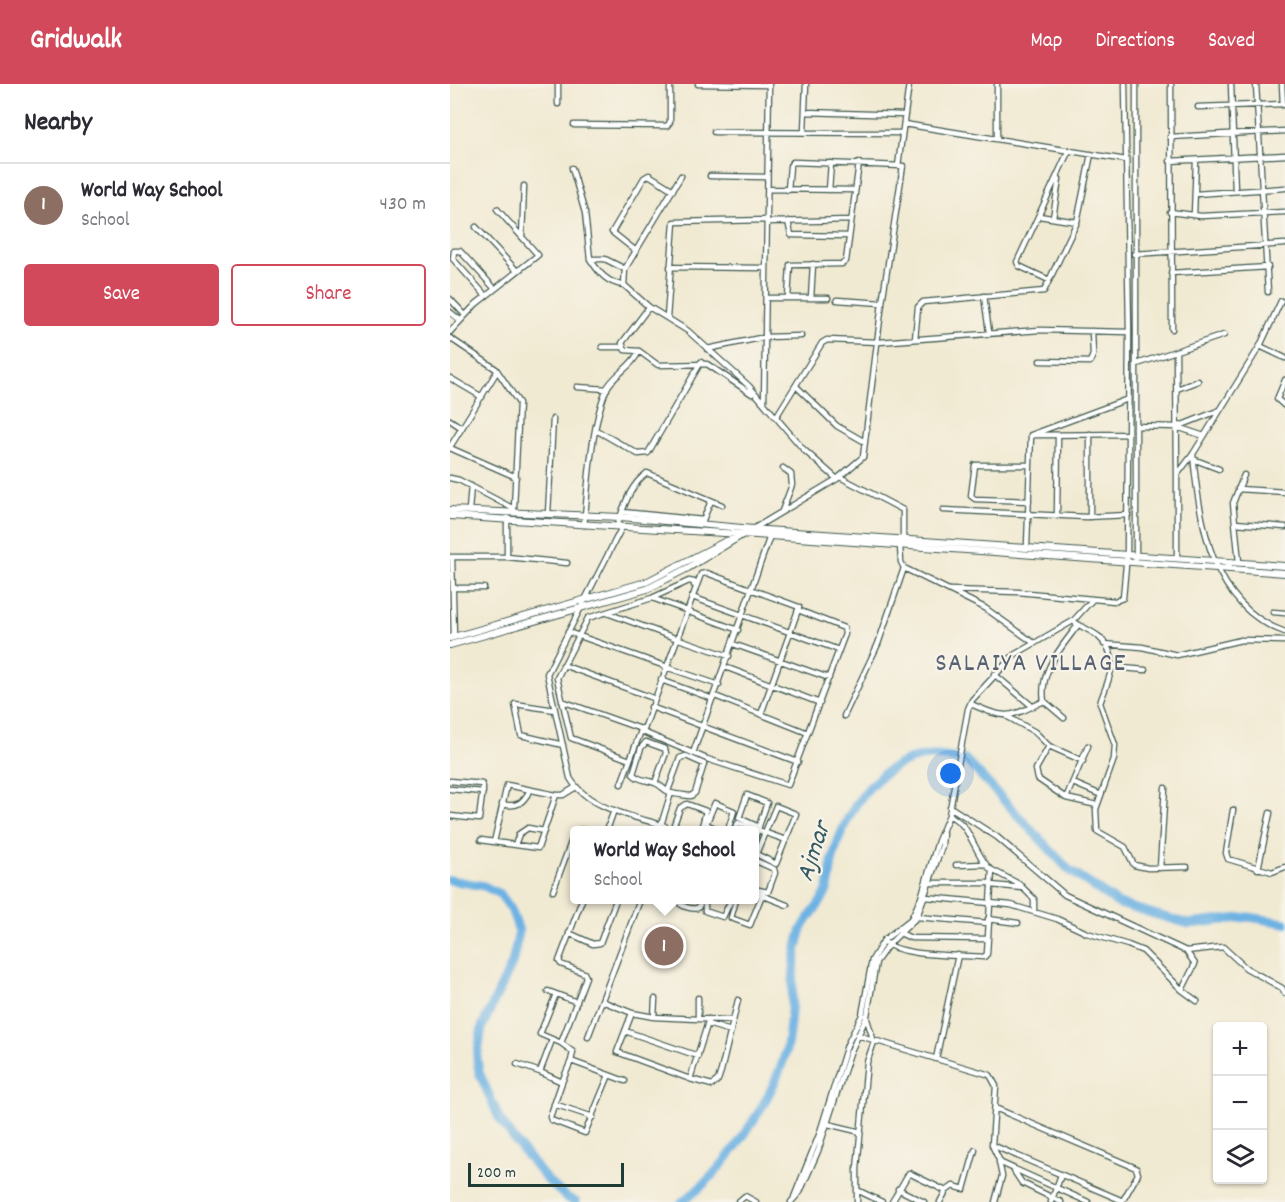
<!DOCTYPE html>
<meta charset="utf-8">
<style>
body{margin:0;font-family:Dekko,sans-serif;background:#f2f2f3;color:#2b2b33}
.controls{position:absolute;right:18px;bottom:18px;display:grid;overflow:hidden;border-radius:6px;box-shadow:0 2px 4px #0004}
.controls button{width:54px;height:54px;display:grid;place-items:center;padding:0;border:0;border-bottom:2px solid #e1e1e2;background:#fff;color:#2b2b33;font:30px sans-serif}
.scale{position:absolute;left:18px;bottom:15px;width:156px;box-sizing:border-box;padding-left:6px;border:3px solid #1f3d34;border-top:0;font-size:16px;line-height:21px;white-space:nowrap;color:#1f3d34;-webkit-text-stroke:4px #f7f3e8;paint-order:stroke}
.you{position:absolute;left:501px;top:690px;width:21px;height:21px;margin:-15px;border:4px solid #fff;border-radius:50%;background:#1a73e8;box-shadow:0 0 0 9px #1a73e833}
.badge{display:grid;place-items:center;width:39px;height:39px;border-radius:50%;background:#d1495b;color:#fff;font-size:20px;font-weight:700}
.pin{position:absolute;translate:-50% -50%;border:3px solid #fff;box-shadow:0 2px 6px #0006}
.popup{position:absolute;left:120px;top:742px;width:189px;height:78px;box-sizing:border-box;display:grid;place-content:center;border-radius:6px;background:#fff;filter:drop-shadow(0 2px 4px #0005);font-size:20px;white-space:nowrap;color:#7c7c81}
.popup b{font-size:22px;color:#2b2b33}
.popup::after{content:'';position:absolute;left:50%;top:100%;margin-left:-12px;border:12px solid transparent;border-top-color:#fff}
.list{margin:0;padding:0;list-style:none}
h2{display:flex;justify-content:space-between;align-items:center;height:78px;margin:0;padding:0 24px;font-size:26px}
h2 small{font-size:20px;font-weight:400;color:#7c7c81}
.list li{display:grid;grid-template-columns:39px 1fr auto;gap:18px;align-items:center;box-sizing:border-box;height:84px;padding:0 24px;border-top:2px solid #e1e1e2}
.list b{display:block;font-size:22px;white-space:nowrap}
.list p{margin:0;font-size:20px;white-space:nowrap;color:#7c7c81}
.list em{font-size:20px;font-style:normal;color:#7c7c81}
.actions{display:flex;gap:12px;padding:18px 24px}
.actions a{flex:1;padding:14px 0;border:2px solid #d1495b;border-radius:6px;text-align:center;font-size:21px;color:#d1495b}
.actions .main{background:#d1495b;color:#fff}
.icon{flex:none;width:33px;height:33px;fill:none;stroke:currentColor;stroke-width:2;stroke-linecap:round;stroke-linejoin:round}
.map{position:relative;flex:none;width:835px;height:1118px;overflow:hidden}
header{display:flex;align-items:center;gap:36px;box-sizing:border-box;height:84px;padding:0 30px;background:#d1495b;color:#fff}
header strong{font-size:28px}
nav{display:flex;gap:33px;margin-inline-start:auto;font-size:21px}
main{display:flex}
aside{flex:1;background:#fff}
.map>svg:first-child{display:block}
</style>
<header>
<strong>Gridwalk</strong>
<nav><a>Map</a><a>Directions</a><a>Saved</a></nav>
</header>
<main>
<aside>
<h2>Nearby<small></small></h2>
<ul class="list">
<li><span class="badge" style="background:#8d6e63">1</span><div><b>World Way School</b><p>School</p></div><em>430 m</em></li>
</ul>
<div class="actions"><a class="main">Save</a><a>Share</a></div>
</aside>
<div class="map">
<svg width="835" height="1118" viewBox="0 0 835 1118">
<rect width="100%" height="100%" fill="#f7f3e8"/>
<filter id="ink" filterUnits="userSpaceOnUse"><feTurbulence type="fractalNoise" baseFrequency=".0167" numOctaves="2"/><feDisplacementMap in="SourceGraphic" scale="12" xChannelSelector="R" yChannelSelector="G"/><feConvolveMatrix kernelMatrix="1 2 1 2 8 2 1 2 1" color-interpolation-filters="sRGB"/></filter>
<filter id="wash" filterUnits="userSpaceOnUse"><feTurbulence type="fractalNoise" baseFrequency=".008" numOctaves="4" result="noise"/><feDisplacementMap in="SourceGraphic" scale="24" xChannelSelector="R" yChannelSelector="G"/><feGaussianBlur stdDeviation="1.35" result="paint"/><feColorMatrix in="noise" values="0 0 0 0 0 0 0 0 0 0 0 0 0 0 0 0 0 1.4 0 .05"/><feComposite in="paint" operator="in"/></filter>
<g filter="url(#wash)">
<rect width="100%" height="100%" fill="#f1ead3"/>
<g fill="none" stroke-linecap="round" stroke-linejoin="round">
<!-- river -->
<path stroke="#6db2e3" stroke-width="9" d="M0 796 34 802 50 810 61 825 69 847 62 880 32 943 27 974 29 988 49 1034 68 1061 96 1095 116 1113 126 1118
M232 1118C272 1091 322 1017 335 970 345 934 339 885 351 848 356 833 372 821 377 806 381 796 380 784 383 774 394 731 423 682 471 673 485 670 502 674 516 676L619 786 669 820 739 840 799 833 835 839"/>
</g>
</g>
<g filter="url(#ink)">
<g fill="none" stroke-linecap="round" stroke-linejoin="round">
<!-- minor casing -->
<g stroke="#3e574c" stroke-width="7">
<path id="minor" d="M108 0V20
M248 0 319 1
M547 0V55
M721 0 722 245
M781 0 785 107
M806 0 818 208
M832 0 833 21
M748 23 835 20
M355 28 455 31
M454 40 676 76
M124 41 217 42 220 38V0
M354 47 356 0
M264 48 452 49
M720 53 835 47
M720 77 835 71
M448 82 459 0
M122 84 135 129 140 175
M260 92 317 93
M318 105 405 106
M379 106 381 79
M745 110 835 104
M720 128 751 132 835 128
M744 131 746 77
M589 132 627 138 641 70
M603 134 609 95
M338 137 341 151 399 152
M317 138 401 136
M26 143 67 187
M72 153 74 102
M186 167 162 148 194 94 199 91 223 106
M684 170 835 160
M220 183 316 184
M175 185 231 92
M721 189 818 183
M599 196 569 182 567 178 619 66
M174 201C157 199 149 189 140 175H155L175 185 174 201 199 223 238 247 299 302 354 366 387 395
M36 212 3 175 4 167H10L45 205
M534 212 539 248
M316 214H378
M338 214 340 181 392 180 396 177 409 79
M361 214 363 180
M0 215 15 231
M387 216 432 219
M0 228 10 236
M217 234 224 138 317 136
M0 248 26 220 88 171 47 125
M0 254 46 285 69 319 64 424
M465 255 468 223 473 218 594 207 627 138
M810 262 835 274
M152 263H173
M257 265 315 253 351 252
M189 267 208 281 257 280 302 310
M726 268 727 391
M590 277 640 278 643 271 642 247
M687 280 774 251
M0 294 32 313
M835 296 827 315 835 322
M346 302 387 342 415 358
M127 303 157 305
M727 305 748 297
M314 319 319 0
M326 333 372 259 377 256 429 258 590 246 679 248
M0 336 12 344
M687 342 727 343 770 326
M727 343 754 352
M146 346 188 370 198 369 251 278
M581 351 678 315
M583 351 678 350
M0 363 46 289
M0 364 66 393
M743 370C749 438 762 523 835 548
M743 375 769 385
M390 393 453 426V454
M0 394 9 396 64 425
M788 405 835 408
M579 417 525 415 521 412 525 381H580
M19 426 21 402
M493 426 636 433 678 431
M332 427 342 401 341 390 333 384
M172 428 253 436 261 417
M98 430 103 335
M607 432 608 352
M640 433V350
M57 434V473
M785 439 835 443
M134 441C139 397 140 348 156 306 163 290 182 284 189 267L175 266 172 259 199 223
M167 442C174 423 179 402 197 389L272 421
M172 443 97 590 120 694C138 725 183 732 215 742L214 746
M303 445 387 395 413 373 432 219 453 82 343 78 340 82 338 106
M450 462 451 478 454 484 535 524 584 559
M577 462 581 351
M0 473H57L117 479
M2 473 4 553
M686 474V0
M727 474V391L743 370 810 262 831 217
M789 478 783 419 794 391
M3 504H34
M500 506 568 508 643 515
M242 513 389 566
M202 514 235 526
M236 527 288 546
M823 528 835 529
M157 529 225 554
M623 537C631 543 640 546 648 552 673 574 658 595 650 619L665 661 664 675 646 725 647 747 675 763 684 781 698 784 737 783
M118 548 215 582
M226 554 279 572
M283 560 379 594
M654 560 692 563 727 571 791 556 835 557
M113 581 203 614
M216 583 269 601
M275 583 370 619
M662 583 695 586
M544 590 582 622
M211 596 263 615
M265 612 358 649
M112 617 191 645
M594 617 614 634
M521 620C557 636 558 634 594 617 589 587 611 564 628 541
M201 623 348 678
M105 626 65 620 71 651 113 661
M311 630 348 526 349 523 257 489 251 490 193 648 257 675 338 701 395 550 394 544 348 526
M394 632 428 560 454 484
M558 633 585 648 599 662 586 685 588 695 616 714 647 721
M599 662 633 677
M243 669 320 452
M180 676 121 654 107 594 138 534 202 514 239 497 244 498V501
M0 697 32 700 33 704 29 735 0 732
M205 699 216 669 215 665 196 658 191 664 183 690C189 697 196 695 205 699 211 701 215 707 221 709 227 711 235 711 241 712L245 709 254 680 236 672 230 674 218 707
M623 699 649 710
M171 700 192 644
M0 705 33 708
M106 711 57 701 44 758 88 764 106 711H113L126 703
M616 714 638 662
M52 720C67 724 73 719 80 706
M326 722 346 730 326 780 306 770Z
M500 723 547 753 615 811 736 867 773 863 796 884 832 904 835 909
M783 726 776 769 778 775 822 788 835 783
M211 741 221 709
M129 746H134
M157 746 164 726
M222 746 230 724 237 720 256 727 251 746
M269 746 256 740 265 719 284 727 278 746
M284 746 288 739 336 756
M31 756 44 758
M304 756 317 719 297 711 289 734 309 743
M65 761 69 750 78 744 94 747
M304 776 324 785 325 789 318 808 304 805
M506 781 535 780
M710 784 715 704
M808 785 820 729
M542 786 569 800 584 815V827
M480 799H541
M541 801 573 804
M103 807 124 750
M309 810 337 821
M476 813 561 821 607 835 637 849 678 861 693 867 732 906 747 917
M227 816C230 822 241 826 248 824L252 816
M255 816V827L273 833 281 816
M286 816 281 834 300 841 312 811
M467 833 538 839
M538 835 568 839
M119 849 143 860 150 859 166 816
M450 849 461 854 536 855
M436 859C455 873 509 871 534 873L537 870 542 786C532 781 522 753 514 743 510 738 504 734 499 731
M732 906 745 880 736 867
M98 907 106 910 90 950 111 959 136 893 134 889 111 880 109 877 132 816
M106 910 127 918
M248 914V935L283 936
M205 915 204 933 248 935
M152 917 182 929 167 968 240 995
M182 929 204 933
M259 935 240 995 262 1001 268 996 271 987 288 916
M257 940 281 947
M175 947 248 972
M407 951 540 991 546 1002 542 1061 673 1117
M138 953 190 816
M111 959 123 968 121 977 159 991
M486 975 508 871
M67 980 90 988 102 956
M90 988 112 998 100 1033 101 1036 135 1049 159 991 175 997
M112 998 121 977
M104 1020 143 1033
M545 1024 686 1084 688 1090 672 1118
M378 1040 411 1048
M542 1061 551 1080
M564 1087 572 1099 611 1118
M448 1105 474 1118
M407 1106 432 1118
M344 1113 369 1051 397 961 412 931 422 876 434 856 461 835 471 814 488 757 499 731 518 625 522 616 564 571 623 537 643 515 665 517 673 514 677 470 679 248 675 0
M288 1118 295 1112 306 1118
M341 1118 350 1108 368 1067 400 969 417 932 426 878 438 861 467 833 492 762 493 749
M407 1118V1085L417 978 424 958 416 932
M442 1118 459 1089 496 1107 503 1102 514 1105 525 1066
M490 1118 496 1107
M545 1118 552 1092 549 1078 638 1118
M601 1118 611 1091"/>
</g>
<!-- tertiary casing -->
<g stroke="#3e574c" stroke-width="8">
<path id="tertiary" d="M0 426 171 433 303 445 835 482
M0 432 306 451 835 489
M0 554 196 498 276 457 285 455
M0 561 197 505 238 484 292 451"/>
</g>
<!-- minor -->
<use href="#minor" stroke="#fff" stroke-width="4.5"/>
<!-- tertiary -->
<use href="#tertiary" stroke="#fff" stroke-width="6"/>
</g>
</g>
<g text-anchor="middle" dominant-baseline="central" stroke-width="4.5" stroke-linejoin="round" paint-order="stroke">
<!-- neighbourhood labels -->
<g font-size="26" letter-spacing="1.5" fill="#576373" stroke="#f7f3e8">
<text x="581" y="580">SALAIYA VILLAGE</text>
</g>
<!-- water labels -->
<g font-size="26" font-style="italic" fill="#325a60" stroke="#f7f3e8">
<text transform="translate(365 768) rotate(-72)">Ajmar</text>
</g>
</g>
</svg>
<div class="controls">
<button>+</button>
<button>−</button>
<button><svg class="icon" aria-label="layers" viewBox="0 0 24 24"><path d="M12 4l9 5-9 5-9-5zM3 14l9 5 9-5"/></svg></button>
</div>
<div class="scale">200 m</div>
<div class="you"></div>
<div class="pin badge" style="left:214px;top:862px;background:#8d6e63">1</div>
<div class="popup"><b>World Way School</b>School</div>
</div>
</main>
